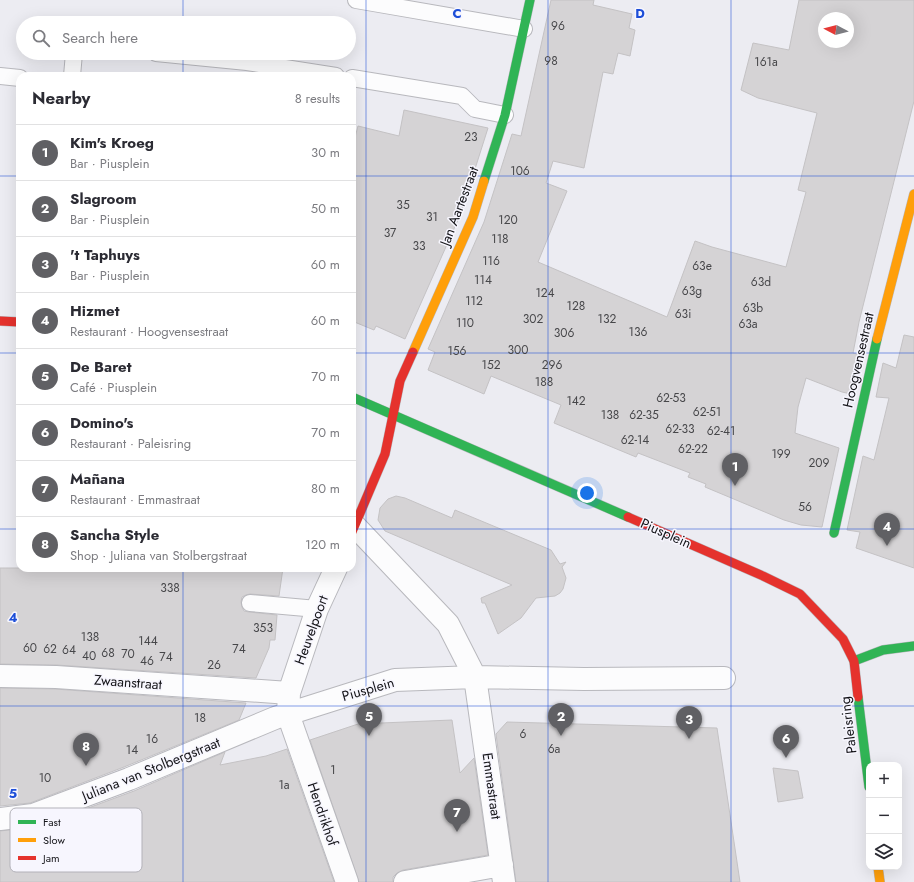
<!DOCTYPE html>
<meta charset="utf-8">
<style>
body{margin:0;font-family:Jost,sans-serif;background:#f7f7f7;color:#2b2b33}
.controls{position:absolute;right:12px;bottom:12px;display:grid;overflow:hidden;border-radius:8px;box-shadow:0 4px 16px #0002}
.controls button{width:36px;height:36px;display:grid;place-items:center;padding:0;border:0;border-bottom:1px solid #e1e1e2;background:#fff;color:#2b2b33;font:20px sans-serif}
.compass{position:absolute;left:818px;top:12px;width:36px;height:36px;border-radius:50%;background:#fff;box-shadow:0 4px 16px #0002;rotate:277deg}
.you{position:absolute;left:587px;top:493px;width:14px;height:14px;margin:-10px;border:3px solid #fff;border-radius:50%;background:#1a73e8;box-shadow:0 0 0 6px #1a73e833}
.badge{display:grid;place-items:center;width:26px;height:26px;border-radius:50%;background:#606064;color:#fff;font-size:13px;font-weight:700}
.pin{position:absolute;translate:-50% -33px;filter:drop-shadow(0 1px 2px #0008)}
.pin::after{content:'';position:absolute;top:21px;width:14px;height:12px;background:inherit;clip-path:polygon(0 0,100% 0,50% 100%)}
.list{margin:0;padding:0;list-style:none}
h2{display:flex;justify-content:space-between;align-items:center;height:52px;margin:0;padding:0 16px;font-size:17px}
h2 small{font-size:13px;font-weight:400;color:#7c7c81}
.list li{display:grid;grid-template-columns:26px 1fr auto;gap:12px;align-items:center;box-sizing:border-box;height:56px;padding:0 16px;border-top:1px solid #e1e1e2}
.list b{display:block;font-size:15px;white-space:nowrap}
.list p{margin:0;font-size:13px;white-space:nowrap;color:#7c7c81}
.list em{font-size:13px;font-style:normal;color:#7c7c81}
.icon{flex:none;width:22px;height:22px;fill:none;stroke:currentColor;stroke-width:2;stroke-linecap:round;stroke-linejoin:round}
.map{position:relative;flex:none;width:914px;height:882px;overflow:hidden}
.search{position:absolute;background:#fff;box-shadow:0 4px 16px #0002;left:16px;top:16px;width:340px;height:44px;display:flex;align-items:center;gap:10px;box-sizing:border-box;padding:0 14px;border-radius:22px;color:#7c7c81;font-size:15px}
.panel{position:absolute;background:#fff;box-shadow:0 4px 16px #0002;left:16px;top:72px;width:340px;height:500px;border-radius:12px}
.map>svg:first-child{display:block}
</style>
<div class="map">
<svg width="914" height="882" viewBox="0 0 914 882">
<rect width="100%" height="100%" fill="#ececf2"/>
<!-- building -->
<path fill="#d5d3d5" stroke="#c4c2c4" fill-rule="evenodd" d="M551 0H594L593 5 632 14 629 28 635 30 630 56 618 53 613 74 603 72 584 168 553 161 546 183 567 191 538 262 667 317 695 241 712 247 786 267 806 192 798 190 817 113 758 98 741 90 753 43 789 50 799 0H914V101L859 322 853 353 860 355 851 394 842 392 806 378 798 407 795 433 839 448 822 527 801 525 784 520 705 487 706 484 688 477 690 473 638 453 636 457 554 423 561 405 491 376 484 394 428 370 435 352 428 349 484 222 512 134 521 136ZM824 18H848V42H824Z
M404 110 488 128 461 213 405 339 376 326 374 330 352 321V149L358 126 399 136Z
M904 335 914 337V568L856 548 860 532 847 530 863 456 874 460 889 398 876 397 883 363 896 368Z
M396 496 405 498 452 518 455 510 551 550 560 564 566 562 562 567 566 578 563 589 560 593 555 596 536 598 521 618 498 634 485 603H482L481 598 512 585 385 531 378 520 380 508 388 499Z
M0 568H283L279 596 250 594 246 595 242 597 241 602 242 607 244 611 249 612 277 615 275 640H270L269 648 256 678 57 665 0 664Z
M0 688 55 689 246 703 239 720 124 767 30 803 0 806Z
M452 720 460 773 474 758 488 855 403 870 397 873 393 877V882H359L310 740 358 724Z
M507 722 717 728 740 882H516L496 734Z
M287 749 334 882H0V831L37 827 134 791 225 752 220 765 266 756Z
M773 768 798 771 803 798 778 802Z"/>
<g fill="none" stroke-linecap="round" stroke-linejoin="round">
<!-- lane casing -->
<g stroke="#b8b8bd" stroke-width="18">
<path id="lane" d="M356 0 524 29
M156 53 247 62 336 76
M0 76 20 78
M72 76 74 53
M352 78 462 96 475 109 505 115
M250 603 317 609"/>
</g>
<!-- street casing -->
<g stroke="#b8b8bd" stroke-width="24">
<path id="street" d="M355 526 448 624 475 677 504 882
M336 568 317 609 289 693 288 714 347 882
M0 676 56 677 289 693
M0 819 33 815 129 779 275 718 395 680 475 677 584 679 724 678
M405 882 502 865"/>
</g>
<!-- fast casing -->
<g stroke="#b8b8bd" stroke-width="10">
<path id="fast" d="M484 181 505 115 530 0
M352 397 628 517
M834 533 877 339
M854 661 883 650 914 646
M858 697 869 787"/>
</g>
<!-- slow casing -->
<g stroke="#b8b8bd" stroke-width="10">
<path id="slow" d="M877 339 914 194
M413 352 473 217 484 181
M878 867 880 882"/>
</g>
<!-- jam casing -->
<g stroke="#b8b8bd" stroke-width="10">
<path id="jam" d="M0 321 20 322
M628 517 763 576 800 594 843 639 854 661 858 697
M352 532 385 454 400 381 413 352"/>
</g>
<!-- lane -->
<use href="#lane" stroke="#fcfcfd" stroke-width="16"/>
<!-- street -->
<use href="#street" stroke="#fcfcfd" stroke-width="22"/>
<!-- fast -->
<use href="#fast" stroke="#30b455" stroke-width="9"/>
<!-- slow -->
<use href="#slow" stroke="#ff9f0a" stroke-width="9"/>
<!-- jam -->
<use href="#jam" stroke="#e5322d" stroke-width="9"/>
</g>
<!-- grid -->
<path fill="none" stroke="#1d4ed8" stroke-width="1" stroke-opacity="0.55" d="M183 0V23M366 0V882M548 0V882M731 0V882M183 53V76M0 176H20M352 176H914M0 353H20M352 353H914M0 529H20M352 529H914M183 568V882M0 706H914"/>
<g text-anchor="middle" dominant-baseline="central" stroke-width="3" stroke-linejoin="round" paint-order="stroke">
<!-- number labels -->
<g font-size="12" fill="#47474a">
<text x="558" y="26">96</text>
<text x="551" y="61">98</text>
<text x="766" y="62">161a</text>
<text x="471" y="137">23</text>
<text x="520" y="171">106</text>
<text x="403" y="205">35</text>
<text x="432" y="217">31</text>
<text x="508" y="220">120</text>
<text x="390" y="233">37</text>
<text x="500" y="239">118</text>
<text x="419" y="246">33</text>
<text x="491" y="261">116</text>
<text x="702" y="266">63e</text>
<text x="483" y="280">114</text>
<text x="761" y="282">63d</text>
<text x="692" y="291">63g</text>
<text x="545" y="293">124</text>
<text x="474" y="301">112</text>
<text x="576" y="306">128</text>
<text x="753" y="308">63b</text>
<text x="683" y="314">63i</text>
<text x="533" y="319">302</text>
<text x="607" y="319">132</text>
<text x="465" y="323">110</text>
<text x="748" y="324">63a</text>
<text x="638" y="332">136</text>
<text x="564" y="333">306</text>
<text x="518" y="350">300</text>
<text x="457" y="351">156</text>
<text x="491" y="365">152</text>
<text x="552" y="365">296</text>
<text x="544" y="382">188</text>
<text x="671" y="398">62-53</text>
<text x="576" y="401">142</text>
<text x="707" y="412">62-51</text>
<text x="610" y="415">138</text>
<text x="644" y="415">62-35</text>
<text x="680" y="429">62-33</text>
<text x="721" y="431">62-41</text>
<text x="635" y="440">62-14</text>
<text x="693" y="449">62-22</text>
<text x="781" y="454">199</text>
<text x="819" y="463">209</text>
<text x="805" y="507">56</text>
<text x="170" y="588">338</text>
<text x="263" y="628">353</text>
<text x="90" y="637">138</text>
<text x="148" y="641">144</text>
<text x="30" y="648">60</text>
<text x="50" y="649">62</text>
<text x="239" y="649">74</text>
<text x="69" y="650">64</text>
<text x="108" y="653">68</text>
<text x="128" y="654">70</text>
<text x="89" y="656">40</text>
<text x="166" y="657">74</text>
<text x="147" y="661">46</text>
<text x="214" y="665">26</text>
<text x="200" y="718">18</text>
<text x="523" y="734">6</text>
<text x="152" y="739">16</text>
<text x="554" y="749">6a</text>
<text x="132" y="750">14</text>
<text x="333" y="770">1</text>
<text x="45" y="778">10</text>
<text x="284" y="785">1a</text>
</g>
<!-- street labels -->
<g font-size="14" fill="#141418" stroke="#f7f6fe">
<text transform="translate(459 206) rotate(-69)">Jan Aartestraat</text>
<text transform="translate(858 360) rotate(-77)">Hoogvensestraat</text>
<text transform="translate(666 533) rotate(24)">Piusplein</text>
<text transform="translate(311 630) rotate(-70)">Heuvelpoort</text>
<text transform="translate(128 682) rotate(4)">Zwaanstraat</text>
<text transform="translate(368 689) rotate(-16)">Piusplein</text>
<text transform="translate(848 725) rotate(-97)">Paleisring</text>
<text transform="translate(151 769) rotate(-22)">Juliana van Stolbergstraat</text>
<text transform="translate(492 786) rotate(82)">Emmastraat</text>
<text transform="translate(323 814) rotate(71)">Hendrikhof</text>
</g>
</g>
<!-- legend -->
<rect x="10" y="808" width="132" height="64" rx="6" fill="#f7f6fe" stroke="#b3b2b9" stroke-width="1"/>
<rect x="18" y="820" width="18" height="4" fill="#30b455"/>
<rect x="18" y="838" width="18" height="4" fill="#ff9f0a"/>
<rect x="18" y="856" width="18" height="4" fill="#e5322d"/>
<g font-size="11" fill="#141418">
<text x="43" y="826">Fast</text>
<text x="43" y="844">Slow</text>
<text x="43" y="862">Jam</text>
</g>
<g font-size="13" text-anchor="middle" font-weight="bold" fill="#1d4ed8" stroke="#f7f6fe" stroke-width="3" stroke-linejoin="round" paint-order="stroke">
<text x="457" y="18">C</text>
<text x="640" y="18">D</text>
<text x="13" y="622">4</text>
<text x="13" y="798">5</text>
</g>
</svg>
<div class="controls">
<button>+</button>
<button>−</button>
<button><svg class="icon" aria-label="layers" viewBox="0 0 24 24"><path d="M12 4l9 5-9 5-9-5zM3 14l9 5 9-5"/></svg></button>
</div>
<svg class="compass" viewBox="-18 -18 36 36"><path d="M0-13l5 13h-10z" fill="#e53935"/><path d="M0 13l5-13h-10z" fill="#7c7c81"/></svg>
<div class="you"></div>
<div class="pin badge" style="left:735px;top:486px">1</div>
<div class="pin badge" style="left:561px;top:736px">2</div>
<div class="pin badge" style="left:689px;top:739px">3</div>
<div class="pin badge" style="left:887px;top:546px">4</div>
<div class="pin badge" style="left:369px;top:736px">5</div>
<div class="pin badge" style="left:786px;top:758px">6</div>
<div class="pin badge" style="left:457px;top:832px">7</div>
<div class="pin badge" style="left:86px;top:766px">8</div>
<div class="search"><svg class="icon" aria-label="search" viewBox="0 0 24 24"><circle cx="10" cy="10" r="6"/><path d="M15 15l6 6"/></svg>Search here</div>
<section class="panel">
<h2>Nearby<small>8 results</small></h2>
<ul class="list">
<li><span class="badge">1</span><div><b>Kim's Kroeg</b><p>Bar · Piusplein</p></div><em>30 m</em></li>
<li><span class="badge">2</span><div><b>Slagroom</b><p>Bar · Piusplein</p></div><em>50 m</em></li>
<li><span class="badge">3</span><div><b>'t Taphuys</b><p>Bar · Piusplein</p></div><em>60 m</em></li>
<li><span class="badge">4</span><div><b>Hizmet</b><p>Restaurant · Hoogvensestraat</p></div><em>60 m</em></li>
<li><span class="badge">5</span><div><b>De Baret</b><p>Café · Piusplein</p></div><em>70 m</em></li>
<li><span class="badge">6</span><div><b>Domino's</b><p>Restaurant · Paleisring</p></div><em>70 m</em></li>
<li><span class="badge">7</span><div><b>Mañana</b><p>Restaurant · Emmastraat</p></div><em>80 m</em></li>
<li><span class="badge">8</span><div><b>Sancha Style</b><p>Shop · Juliana van Stolbergstraat</p></div><em>120 m</em></li>
</ul>
</section>
</div>
